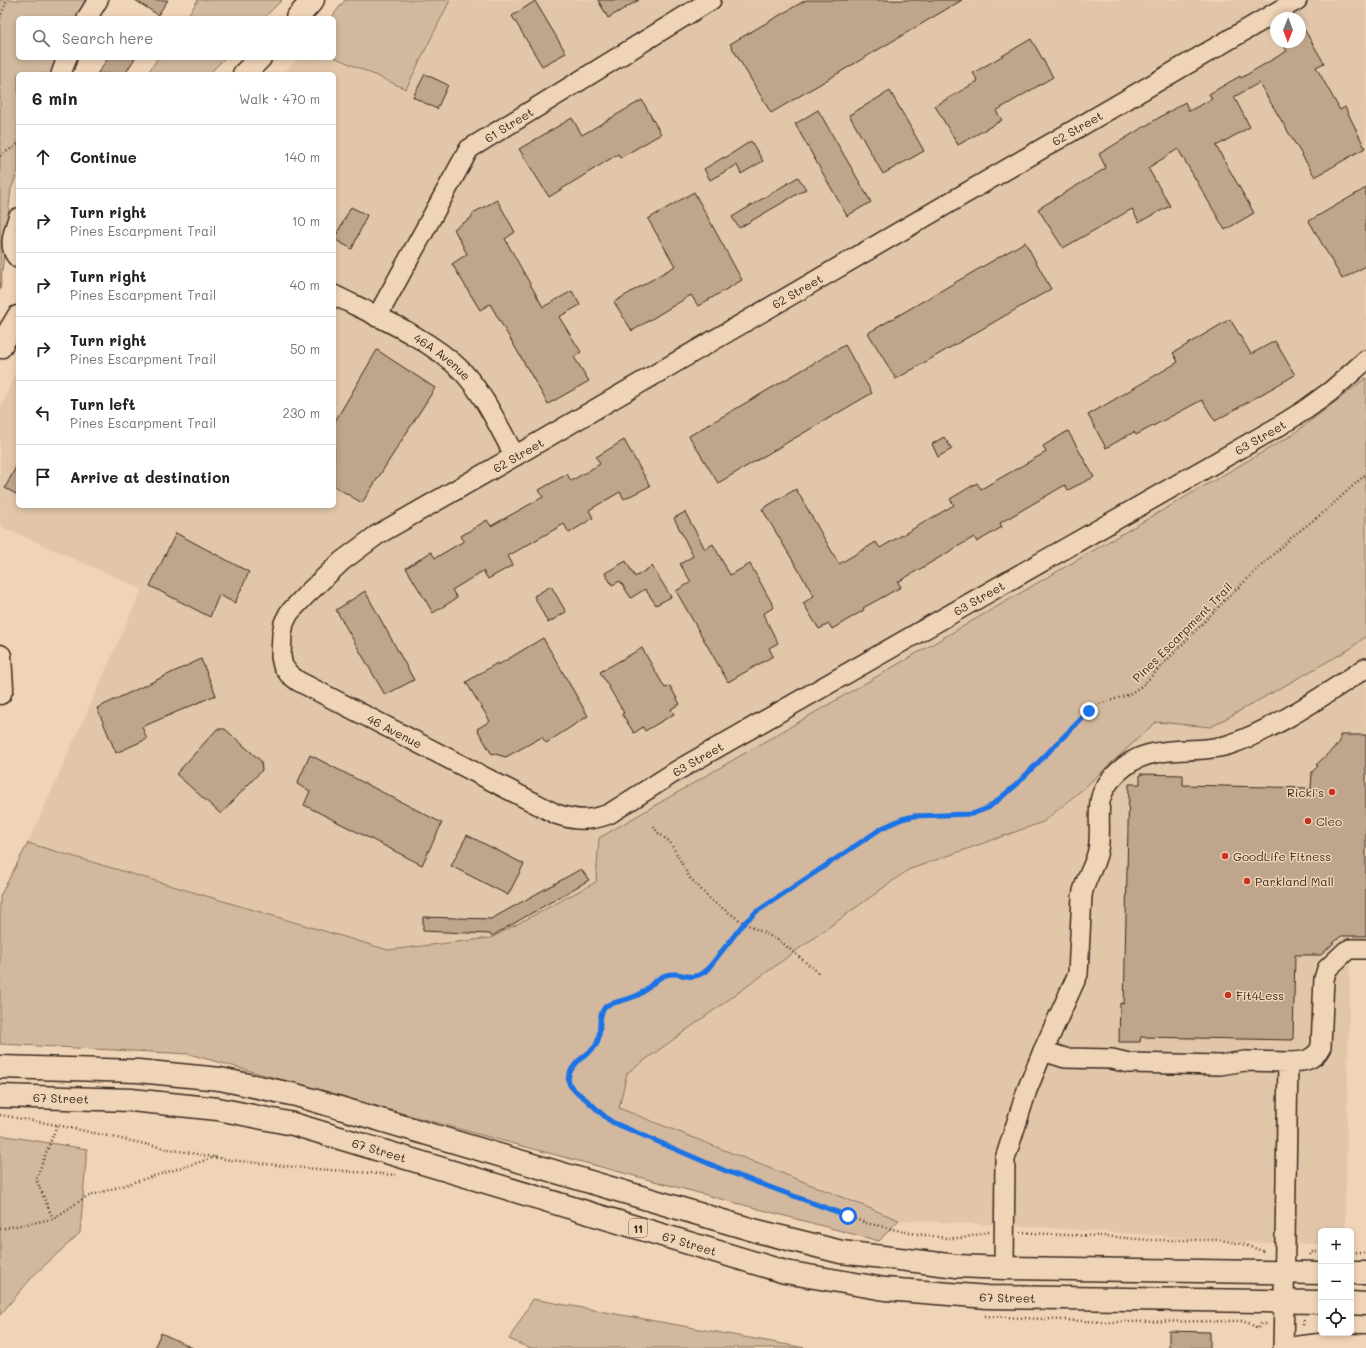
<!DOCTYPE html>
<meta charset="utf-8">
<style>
body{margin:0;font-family:Mali,sans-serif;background:#f6f6f6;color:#202124}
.controls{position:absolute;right:12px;bottom:12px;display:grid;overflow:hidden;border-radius:6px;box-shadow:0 2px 6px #0003}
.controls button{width:36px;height:36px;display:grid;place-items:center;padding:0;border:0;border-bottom:1px solid #e0e0e0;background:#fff;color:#202124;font:20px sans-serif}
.compass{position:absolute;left:1270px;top:12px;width:36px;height:36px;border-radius:50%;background:#fff;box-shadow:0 2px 6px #0003;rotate:181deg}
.stop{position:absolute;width:12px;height:12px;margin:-9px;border:3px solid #1a73e8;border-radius:50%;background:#fff}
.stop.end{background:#1a73e8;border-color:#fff;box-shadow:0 1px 4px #0008}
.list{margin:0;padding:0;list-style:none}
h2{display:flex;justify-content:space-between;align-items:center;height:52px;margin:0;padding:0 16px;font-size:17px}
h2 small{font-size:13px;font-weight:400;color:#757577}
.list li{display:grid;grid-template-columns:26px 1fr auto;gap:12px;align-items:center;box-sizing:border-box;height:64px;padding:0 16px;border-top:1px solid #e0e0e0}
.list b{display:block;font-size:15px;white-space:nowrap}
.list p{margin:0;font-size:13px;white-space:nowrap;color:#757577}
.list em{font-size:13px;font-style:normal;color:#757577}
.icon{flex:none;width:22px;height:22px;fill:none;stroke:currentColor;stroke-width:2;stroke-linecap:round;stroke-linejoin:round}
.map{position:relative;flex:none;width:1366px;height:1348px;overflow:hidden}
.search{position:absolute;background:#fff;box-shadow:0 2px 6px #0003;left:16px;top:16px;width:320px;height:44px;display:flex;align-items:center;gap:10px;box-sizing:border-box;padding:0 14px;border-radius:6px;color:#757577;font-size:15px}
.panel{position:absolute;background:#fff;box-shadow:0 2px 6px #0003;left:16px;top:72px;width:320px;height:436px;border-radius:6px}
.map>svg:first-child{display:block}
</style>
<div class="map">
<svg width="1366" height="1348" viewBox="0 0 1366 1348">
<rect width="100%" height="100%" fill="#f0d4b7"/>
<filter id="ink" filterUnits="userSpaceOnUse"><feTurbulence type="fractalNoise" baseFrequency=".025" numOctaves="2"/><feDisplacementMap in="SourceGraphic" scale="8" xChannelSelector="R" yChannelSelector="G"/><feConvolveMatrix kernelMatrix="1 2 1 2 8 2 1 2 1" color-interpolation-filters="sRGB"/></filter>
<g filter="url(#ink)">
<!-- built -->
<path fill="#e1c6aa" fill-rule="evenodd" d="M450 0H1366V378L1292 435 599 838 596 882 491 938 388 950 195 898 28 843 142 589 0 526V409L18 368V506H334V74H283L298 58H334V57L405 89ZM1276 18H1300V42H1276Z
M1366 636V958H1350L1345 1231H1321V1244L1265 1243 1021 1226 899 1220 619 1108 627 1073 908 870 1043 822 1084 788 1156 721 1211 726 1350 649Z"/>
<!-- green -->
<path fill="#d2b89e" stroke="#86715e" d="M0 0H90L82 18H18V58H66L59 74H18V171L11 189 0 290Z
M198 0H282L264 18H186Z
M345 0H450L406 89 334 57V18H331Z
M158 58H225L209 74H147Z
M1366 378V636L1350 649 1211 727 1156 722 1084 788 1043 822 908 870 627 1073 619 1108 899 1220 879 1241 481 1135 189 1054 0 1044V896L28 843 388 950 491 938 596 882 599 838 1292 435Z
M0 1135 87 1149 80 1233 34 1275 0 1315Z
M533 1299 805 1348H529L509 1339Z"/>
<!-- building -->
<path fill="#bea58c" stroke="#3b2a1e" d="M135 0H168L158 15Z
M598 0H639L608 18Z
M806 0H962L771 113 730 44Z
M535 1 566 53 542 66 512 16Z
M1300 22 1324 63 1316 67 1340 110 1345 107 1365 148 1315 177 1259 83 1234 97 1250 127 1216 146 1254 213 1225 230 1178 149 1148 168 1170 206 1139 222 1132 209 1063 248 1038 209 1106 168 1099 154 1185 102 1189 111 1212 99 1209 94 1240 76 1241 78 1287 51 1284 46 1291 42H1300Z
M1031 39 1053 77 996 111 1002 120 958 145 935 106 978 81 973 73Z
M108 58H135L125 74H97Z
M425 74 448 85 437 109 413 97Z
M890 91 924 151 883 174 849 115Z
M642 100 661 134 620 158 618 154 549 197 519 149 572 118 582 135Z
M818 110 871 202 847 216 795 124Z
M751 141 763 161 741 174 737 165 710 180 704 169 724 157 725 158Z
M798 177 806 189 739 228 732 217Z
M1366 188V266L1342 279 1309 221Z
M694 192 742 280 698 306 691 295 632 331 614 302 675 266 648 219Z
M497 200 515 232 505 239 543 307 572 291 580 305 559 317 581 352 574 357 589 381 548 404 490 304 480 310 452 264 467 254 454 229 471 218 473 213Z
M351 207 367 215 352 249 334 239Z
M1025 242 1051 289 896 379 868 333Z
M1230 319 1251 354 1275 341 1295 375 1215 421 1202 400 1136 435 1134 432 1106 448 1088 415 1178 362 1173 353Z
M845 345 872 393 718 483 689 436Z
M377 350 435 388 362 503 334 486V423Z
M1068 431 1094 477 1068 490 1065 485 1000 523 1002 527 977 542 974 537 898 582 901 587 863 608 864 610 832 629 829 624 819 629 803 603 814 596 762 509 796 489 839 564 876 542 880 548 954 505 950 499 977 483 981 489 1046 452 1043 446Z
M944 437 952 449 938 457 932 444Z
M624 440 650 486 624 499 620 492 589 510 593 518 569 533 564 524 508 556 513 565 488 579 483 571 452 590 457 598 433 613 406 568 431 552 435 558 464 541 461 536 487 520 491 526 543 497 539 490 567 474 571 481 600 464 596 457Z
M18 463V495L5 488Z
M685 512 705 549 713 544 730 575 750 564 774 607 763 614 778 643 769 648 773 656 728 682 676 591 691 582 680 564 693 556 674 518Z
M176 533 249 572 235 603 219 595 210 617 150 586Z
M626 561 635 577 652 566 671 597 656 605 645 589 631 598 620 581 612 585 605 573Z
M551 586 566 612 548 623 534 596Z
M365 591 414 680 385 695 336 610Z
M543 638 588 716 546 743 542 737 506 757 491 753 477 729 490 721 466 682 497 663 498 665Z
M642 648 665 688 670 686 680 704 671 709 674 714 645 731 643 727 634 733 622 714 624 713 600 672Z
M201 659 216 695 142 727 147 739 116 753 97 708Z
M217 729H225L261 761 262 770 221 814 176 774Z
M1340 735H1366V936H1341L1321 955H1295L1293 1040 1141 1037 1140 1042H1119L1120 1003 1124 1004 1129 784H1140V774L1183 775V785L1311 788 1312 772 1318 766 1316 765 1340 742Z
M310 755 442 823 422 865 304 805 310 791 297 784Z
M467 835 524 864 508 895 451 866Z
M581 869 589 880 492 936 490 934 423 931V917L491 919Z
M1169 1331 1210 1332V1348H1169Z
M161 1333 193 1348H154Z"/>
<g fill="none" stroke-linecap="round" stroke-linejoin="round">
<!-- minor casing -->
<g stroke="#3b2a1e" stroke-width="22">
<g id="minor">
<path id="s1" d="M1297 0 515 456 377 535 342 561 307 594 289 613 284 623 282 634 281 657 283 666 289 674 298 681 556 814C576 821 590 821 609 814L678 770 1276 428 1305 410 1331 391 1366 360"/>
<path d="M87 18 98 0"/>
<path d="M61 74 67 58"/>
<path d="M18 218C14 231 7 247 18 258"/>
<path id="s2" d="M334 295C376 316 429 338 462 371 485 395 499 428 515 456"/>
<path id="s3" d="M377 317 469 149 711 0"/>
<path d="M1043 1051 1065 1058 1112 1059 1129 1063 1220 1065 1245 1061 1288 1062 1284 1301 1283 1348"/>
<path d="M1288 1062C1302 1062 1314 1061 1321 1047L1324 979 1327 969 1346 951 1350 949H1366"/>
<path d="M1004 1268 1005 1159 1027 1090 1043 1051 1078 974 1082 896C1084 880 1095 867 1098 850 1101 835 1098 818 1100 802 1103 781 1128 760 1147 755 1172 747 1202 753 1228 745 1277 729 1323 695 1366 668"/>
<path d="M1283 1348 1323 1343 1366 1344"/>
</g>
</g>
<!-- major casing -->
<g stroke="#3b2a1e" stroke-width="25">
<g id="major">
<path d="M297 18 313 0"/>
<path d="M244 74 260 58"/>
<path d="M0 347 18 317"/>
<path d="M0 656 2 688 0 693"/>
<path d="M0 1067 138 1071 220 1079 296 1095 685 1210 757 1231 841 1252 957 1266 1004 1268 1321 1273"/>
<path id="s4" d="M0 1096 131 1100 218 1109 293 1124 785 1272 885 1289 988 1297 1321 1302"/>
<path d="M1351 1273H1366"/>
<path d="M1351 1303 1366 1304"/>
</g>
</g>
<!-- path -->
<path stroke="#3b2a1e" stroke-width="2.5" stroke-dasharray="1 3" stroke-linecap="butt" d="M0 18 7 0
M0 156 18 144
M654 826 657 832 670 842 690 878 712 901 744 923 780 941 820 974
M0 1115 57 1125 168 1149 230 1160 304 1168 396 1175
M53 1219 36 1179 57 1125
M0 1229 53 1219 86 1197 216 1157
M989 1232 962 1238H946L910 1233 866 1223 726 1171 612 1122C603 1116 597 1109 589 1102 577 1091 559 1085 574 1066 580 1057 591 1053 596 1045 603 1033 596 1016 606 1006 618 1000 632 999 644 992 651 987 657 978 666 975 683 970 689 984 707 970L744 923 756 912 882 828 902 819 914 816 972 814C999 806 1019 781 1039 761 1056 744 1073 728 1089 711L1099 704 1128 695 1143 685 1224 601 1293 536 1324 512 1366 474
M1020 1232 1062 1235 1105 1236 1149 1240H1220L1242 1244 1266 1252
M1351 1253H1366
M1310 1255 1311 1252H1321
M985 1316 1103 1322 1241 1321 1251 1324 1257 1329 1261 1324H1268
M1299 1325H1303L1304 1318"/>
<!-- minor -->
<use href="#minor" stroke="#f0d4b7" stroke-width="19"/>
<!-- major -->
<use href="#major" stroke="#f0d4b7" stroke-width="22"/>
</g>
</g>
<g fill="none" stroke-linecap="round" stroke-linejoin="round" filter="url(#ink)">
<!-- route -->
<path stroke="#1a73e8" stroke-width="5" d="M848 1216 726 1171 612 1122C603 1116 597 1109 589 1102 577 1091 559 1085 574 1066 580 1057 591 1053 596 1045 603 1033 596 1016 606 1006 616 1001 628 1000 638 995 648 990 655 978 666 975 683 970 689 984 707 970L744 923 756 912 882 828 902 819 914 816 972 814 988 808 1015 786 1089 711"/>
</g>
<!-- markers -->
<g fill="#c8321e" stroke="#f0d4b7" stroke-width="1.5">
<circle cx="1332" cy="792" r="4"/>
<circle cx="1308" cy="821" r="4"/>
<circle cx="1225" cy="856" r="4"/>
<circle cx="1247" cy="881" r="4"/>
<circle cx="1228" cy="995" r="4"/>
</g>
<g text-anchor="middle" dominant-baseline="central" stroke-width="3" stroke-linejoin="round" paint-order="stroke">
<!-- shield labels -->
<rect fill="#f0d4b7" stroke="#715d4c" stroke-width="1" x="629" y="1219" width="18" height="18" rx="3"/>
<g font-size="11" font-weight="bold" fill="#3b2a1e">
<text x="638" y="1228">11</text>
</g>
<!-- street labels -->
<g font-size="12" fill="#3b2a1e" stroke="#f0d4b7">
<text stroke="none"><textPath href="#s3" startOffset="238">61 Street</textPath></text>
<text transform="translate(1077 128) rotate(-30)">62 Street</text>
<text transform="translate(797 291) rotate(-30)">62 Street</text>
<text stroke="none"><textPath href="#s2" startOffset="125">46A Avenue</textPath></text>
<text stroke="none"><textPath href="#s1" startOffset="2355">63 Street</textPath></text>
<text transform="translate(518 455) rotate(-30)">62 Street</text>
<text stroke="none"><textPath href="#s1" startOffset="2031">63 Street</textPath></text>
<text transform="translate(1182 632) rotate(-45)">Pines Escarpment Trail</text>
<text stroke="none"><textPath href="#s1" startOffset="1367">46 Avenue</textPath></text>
<text stroke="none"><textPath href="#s1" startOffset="1707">63 Street</textPath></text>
<text stroke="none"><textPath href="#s4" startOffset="61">67 Street</textPath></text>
<text stroke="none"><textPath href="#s4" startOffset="385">67 Street</textPath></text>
<text stroke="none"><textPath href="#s4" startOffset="709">67 Street</textPath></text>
<text stroke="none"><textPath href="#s4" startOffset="1033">67 Street</textPath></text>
</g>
<!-- poi labels -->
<g font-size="12" fill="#3b2a1e" stroke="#f0d4b7" text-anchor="start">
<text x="1324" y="792" text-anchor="end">Ricki's</text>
<text x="1316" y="821">Cleo</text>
<text x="1233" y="856">GoodLife Fitness</text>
<text x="1255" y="881">Parkland Mall</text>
<text x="1236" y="995">Fit4Less</text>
</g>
</g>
</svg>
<div class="controls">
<button>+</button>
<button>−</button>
<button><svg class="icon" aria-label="locate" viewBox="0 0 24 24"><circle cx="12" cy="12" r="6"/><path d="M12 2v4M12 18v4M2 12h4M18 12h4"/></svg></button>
</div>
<svg class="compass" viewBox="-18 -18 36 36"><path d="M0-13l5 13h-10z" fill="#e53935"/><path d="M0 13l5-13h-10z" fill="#757577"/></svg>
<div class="stop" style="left:848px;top:1216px"></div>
<div class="stop end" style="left:1089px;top:711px"></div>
<div class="search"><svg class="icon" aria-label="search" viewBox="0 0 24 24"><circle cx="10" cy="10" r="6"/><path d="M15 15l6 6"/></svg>Search here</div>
<section class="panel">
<h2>6 min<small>Walk · 470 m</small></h2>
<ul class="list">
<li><svg class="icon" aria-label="ahead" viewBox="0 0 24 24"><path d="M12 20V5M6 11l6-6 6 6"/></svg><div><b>Continue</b></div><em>140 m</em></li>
<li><svg class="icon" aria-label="right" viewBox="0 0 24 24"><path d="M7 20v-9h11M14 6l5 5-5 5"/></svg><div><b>Turn right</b><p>Pines Escarpment Trail</p></div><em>10 m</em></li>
<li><svg class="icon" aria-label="right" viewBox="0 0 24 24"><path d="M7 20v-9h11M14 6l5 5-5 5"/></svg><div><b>Turn right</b><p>Pines Escarpment Trail</p></div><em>40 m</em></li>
<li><svg class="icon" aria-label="right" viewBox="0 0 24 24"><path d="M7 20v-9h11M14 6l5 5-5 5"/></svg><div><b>Turn right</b><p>Pines Escarpment Trail</p></div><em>50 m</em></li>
<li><svg class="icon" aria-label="left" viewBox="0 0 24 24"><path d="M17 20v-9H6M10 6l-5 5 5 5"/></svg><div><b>Turn left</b><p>Pines Escarpment Trail</p></div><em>230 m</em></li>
<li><svg class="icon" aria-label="arrive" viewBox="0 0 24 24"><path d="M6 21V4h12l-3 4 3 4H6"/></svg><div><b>Arrive at destination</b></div></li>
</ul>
</section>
</div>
